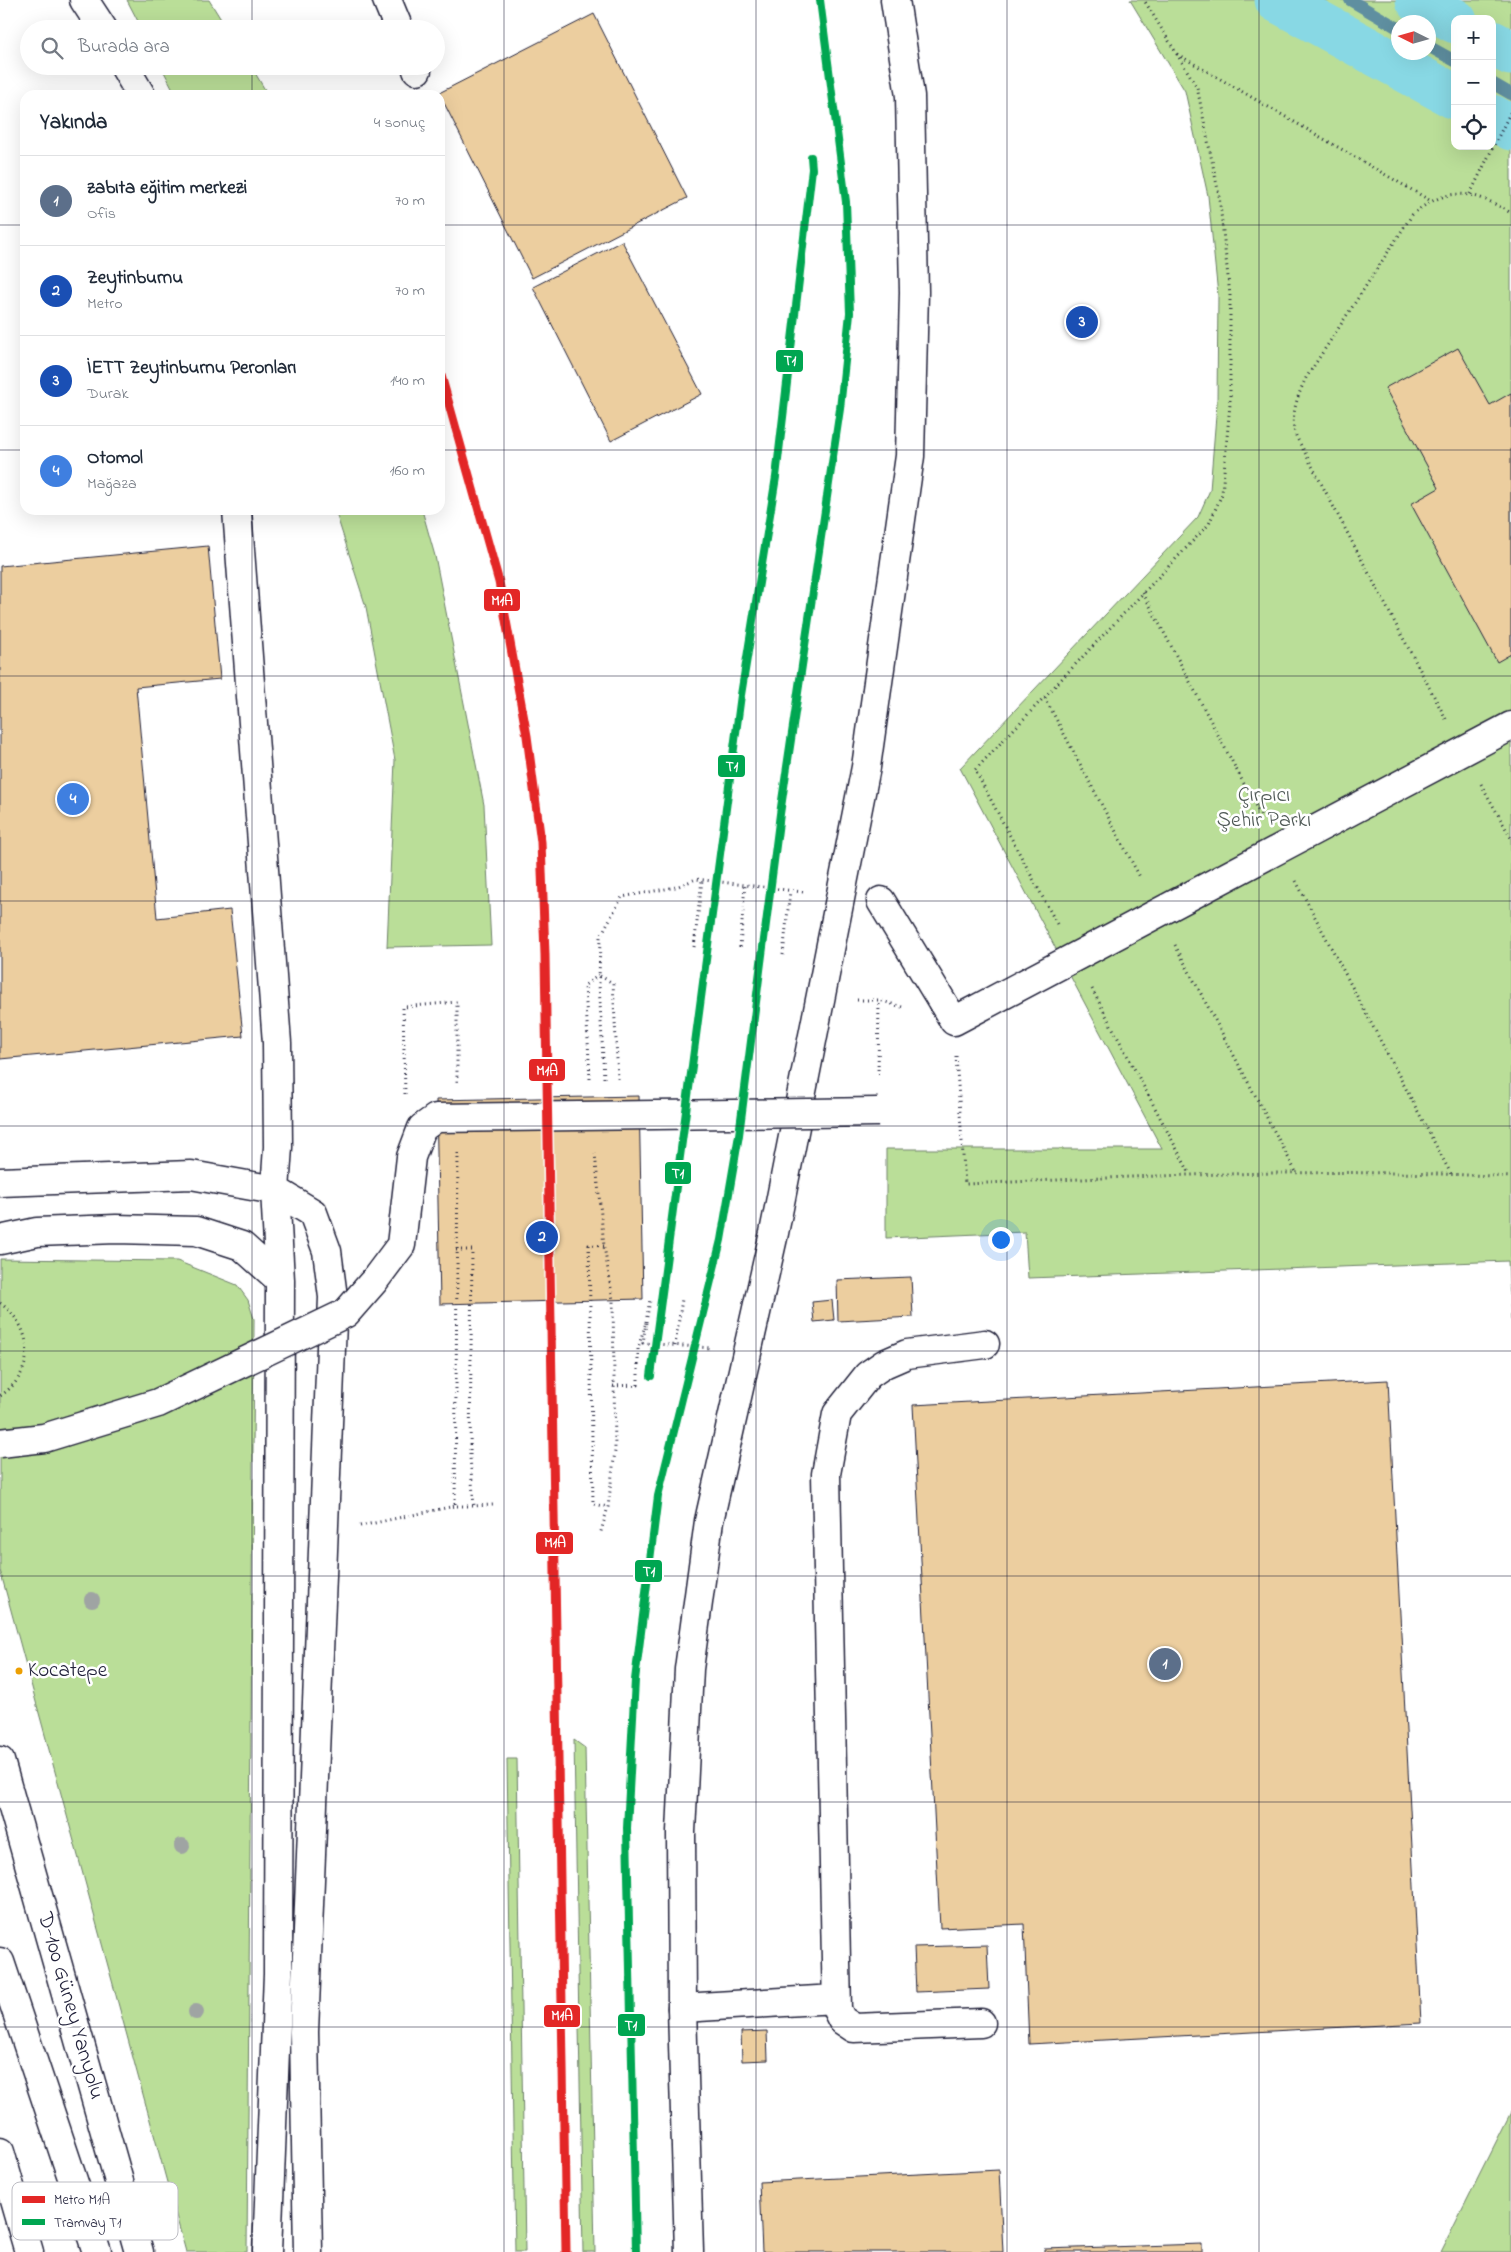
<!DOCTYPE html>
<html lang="tr">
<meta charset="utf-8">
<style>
body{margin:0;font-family:"Indie Flower",sans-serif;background:#f6f6f7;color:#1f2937}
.controls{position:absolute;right:15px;top:15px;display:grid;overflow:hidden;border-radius:10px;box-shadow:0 5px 20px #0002}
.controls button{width:45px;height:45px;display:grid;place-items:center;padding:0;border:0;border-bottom:1px solid #e0e1e3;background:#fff;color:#1f2937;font:25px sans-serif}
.compass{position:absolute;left:1391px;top:15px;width:45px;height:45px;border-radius:50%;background:#fff;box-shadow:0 5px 20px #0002;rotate:275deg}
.you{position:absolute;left:1000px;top:1239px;width:18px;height:18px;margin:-12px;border:4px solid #fff;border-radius:50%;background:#1a73e8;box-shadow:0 0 0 8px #1a73e833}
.badge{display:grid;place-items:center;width:32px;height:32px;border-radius:50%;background:#d1495b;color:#fff;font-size:16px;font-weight:700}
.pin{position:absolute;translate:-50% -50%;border:2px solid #fff;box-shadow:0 1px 5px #0006}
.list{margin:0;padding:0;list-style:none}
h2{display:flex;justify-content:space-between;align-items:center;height:65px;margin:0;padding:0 20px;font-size:21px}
h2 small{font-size:16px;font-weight:400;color:#747a83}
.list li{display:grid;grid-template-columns:32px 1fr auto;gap:15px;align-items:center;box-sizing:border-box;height:90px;padding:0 20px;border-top:1px solid #e0e1e3}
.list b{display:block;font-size:19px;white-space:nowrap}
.list p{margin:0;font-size:16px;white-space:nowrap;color:#747a83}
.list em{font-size:16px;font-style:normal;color:#747a83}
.icon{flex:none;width:28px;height:28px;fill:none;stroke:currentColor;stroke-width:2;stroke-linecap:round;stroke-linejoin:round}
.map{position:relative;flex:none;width:1511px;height:2252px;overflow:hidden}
.search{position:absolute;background:#fff;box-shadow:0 5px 20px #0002;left:20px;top:20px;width:425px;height:55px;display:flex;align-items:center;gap:12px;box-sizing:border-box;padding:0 18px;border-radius:28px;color:#747a83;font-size:19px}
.panel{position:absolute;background:#fff;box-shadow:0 5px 20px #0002;left:20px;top:90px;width:425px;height:425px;border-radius:15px}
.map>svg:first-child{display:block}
</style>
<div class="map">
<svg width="1511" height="2252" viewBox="0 0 1511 2252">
<rect width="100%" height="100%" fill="#fff"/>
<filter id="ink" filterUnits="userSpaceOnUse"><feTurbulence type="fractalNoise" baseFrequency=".02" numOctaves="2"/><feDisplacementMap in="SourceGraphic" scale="10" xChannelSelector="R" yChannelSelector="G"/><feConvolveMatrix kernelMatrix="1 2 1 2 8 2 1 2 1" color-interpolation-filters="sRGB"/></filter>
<g filter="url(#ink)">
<!-- green -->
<path fill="#bade98" stroke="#6e806a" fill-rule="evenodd" d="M127 0H209L227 29H142Z
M1130 0H1511V1320L1508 1261 1028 1278 1025 1232 886 1238V1149H1162L960 768 1198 517 1210 490 1217 403 1218 295 1208 196 1185 91ZM1455 19H1492V146H1455ZM1398 22H1428V52H1398Z
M161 66H251L268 95H176Z
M335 510H422L435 556 484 805 491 945 387 947 395 760 366 607Z
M0 1259 177 1261 237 1285 248 1300 254 1319 247 2252H186L0 1570Z
M574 1740 585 1748 595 2252H583Z
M507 1759H517L525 2252H515Z
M1511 2112V2252H1441Z"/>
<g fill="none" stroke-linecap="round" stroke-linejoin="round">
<!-- stream -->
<path stroke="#5f8fa0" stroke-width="12" d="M1350 0 1398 28
M1428 46 1455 61
M1492 83 1511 94"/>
<!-- canal -->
<path stroke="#88d8e4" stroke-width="45" d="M1277 0 1455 97
M1418 0 1455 21
M1492 43 1511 53
M1492 117 1511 128"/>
</g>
<!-- building -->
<path fill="#ecce9f" stroke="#22223b" d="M594 14 687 198 532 278 439 93Z
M622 241 702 394 611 441 533 287Z
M1458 348 1490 405 1511 393V654L1497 662 1411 504 1439 488 1385 388Z
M208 546 220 679 136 687 157 918 230 910 243 1036 0 1059V566Z
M639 1096 643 1299 440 1304 436 1100Z
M911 1277 913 1317 838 1321 837 1280Z
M832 1300 834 1320 814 1322 812 1302Z
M1388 1380 1421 2023 1029 2044 1024 1924 940 1928 913 1405Z
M987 1945 989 1989 916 1992 914 1947Z
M767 2031 768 2060 742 2061 741 2032Z
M999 2170 1003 2252H762L759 2182Z
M1202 2244V2252H1044V2249Z"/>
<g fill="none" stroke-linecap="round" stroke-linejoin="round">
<!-- minor casing -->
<g stroke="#22223b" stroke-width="31">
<path id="minor" d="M387 0 399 29
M416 66 417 70
M881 901 954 1021 1511 726
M682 2008 835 1999
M981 2023 854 2028 842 2020 837 2010 826 1474 837 1414 868 1375 884 1364 907 1354 985 1344"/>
</g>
<!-- major casing -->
<g stroke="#22223b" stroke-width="31">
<path id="major" d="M84 0 103 29
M124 66 141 95
M237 510 277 1043 278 1147 275 1190 280 1280 278 1974 267 2252
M0 1182 191 1175 275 1190 313 1213 327 1251 333 1297 304 2032 308 2252
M0 1240 37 1232 116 1229 196 1231 242 1246 280 1280
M0 1761 139 2252
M689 2252 682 2008 681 1832 689 1669 709 1521 774 1233 866 767 910 456 914 292 910 96 895 0"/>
</g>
<!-- highway casing -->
<g stroke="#22223b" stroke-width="31">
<path id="highway" d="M0 1962 97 2252
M0 2152 29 2252"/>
</g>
<!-- path -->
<path stroke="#22223b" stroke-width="3" stroke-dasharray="1 4" stroke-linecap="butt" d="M1177 54 1431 201
M1470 194 1511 111
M1143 593 1262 818
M1045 698 1141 879
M1446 719 1304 451C1301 445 1295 436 1294 429 1291 413 1299 392 1306 378L1412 215C1448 185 1473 190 1511 213
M1481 784 1511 838
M1296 881 1451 1174
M1057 924 975 770 1209 524 1222 494 1230 404V295L1219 195 1197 87 1144 0
M1175 945 1297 1174
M694 947 702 880
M740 947 745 885
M783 955 790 891
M600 976 613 983 618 1079
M1092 989 1190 1174
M857 1000H879L902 1007
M956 1056 965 1184C1147 1176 1329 1167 1511 1177
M878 1075 879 1000
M604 1078 599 984 600 937 622 897 676 887 696 879 803 892
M590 1079 585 985 599 975
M405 1094 403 1007 457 1002V1082
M458 1153 455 1506H474
M595 1153 604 1246 613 1300 615 1451 608 1507 600 1535
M604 1246 589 1245 593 1504 608 1507
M456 1250H472L470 1457 474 1506 494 1505
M0 1303C34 1327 37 1372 0 1396
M646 1322 650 1300
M675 1346 682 1299
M613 1386 638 1385V1348L646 1322 643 1343 711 1348
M360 1526 455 1506"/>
<!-- minor -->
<use href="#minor" stroke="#fff" stroke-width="28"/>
<!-- major -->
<use href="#major" stroke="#fff" stroke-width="28"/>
<!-- highway -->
<use href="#highway" stroke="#fff" stroke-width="28"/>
<!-- minor-bridge casing -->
<g stroke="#22223b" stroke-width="31" stroke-linecap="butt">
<path id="minor-bridge" d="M0 1443 44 1438 158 1403 346 1313 374 1281 401 1245 411 1157 422 1128 436 1118 878 1112"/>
</g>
<!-- minor-bridge -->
<use href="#minor-bridge" stroke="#fff" stroke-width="28"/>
<!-- tram-1 casing -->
<g stroke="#fff" stroke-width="11">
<path id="tram-1" d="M651 1376 741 695 776 477 812 169 811 157
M636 2252 627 1828 635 1680 658 1496 721 1240 739 1135 780 814 840 409 850 313 846 202 820 0"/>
</g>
<!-- tram-1 -->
<use href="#tram-1" stroke="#00a651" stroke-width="8"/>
<!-- metro-1 casing -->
<g stroke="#fff" stroke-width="12">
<path id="metro-1" d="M440 372 499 582 527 736 541 842 545 955 566 2252"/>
</g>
<!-- metro-1 -->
<use href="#metro-1" stroke="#e32726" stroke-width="9"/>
</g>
<!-- trees -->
<g fill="#9fa4a3">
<circle cx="92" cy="1600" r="8"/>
<circle cx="182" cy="1846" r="8"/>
<circle cx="196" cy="2012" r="8"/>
</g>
</g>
<!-- grid -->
<path fill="none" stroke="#22223b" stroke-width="1" stroke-opacity="0.55" d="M252 0V29M504 0V2252M756 0V2252M1007 0V2252M1259 0V2252M252 66V95M0 225H25M440 225H1511M0 450H25M440 450H1511M252 510V2252M0 676H1511M0 901H1511M0 1126H1511M0 1351H1511M0 1576H1511M0 1802H1511M0 2027H1511"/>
<!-- markers -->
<circle fill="#ec9f03" stroke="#fff" stroke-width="2" cx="19" cy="1671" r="4.5"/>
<g text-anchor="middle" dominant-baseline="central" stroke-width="5" stroke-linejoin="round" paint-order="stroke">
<!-- bus labels -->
<g font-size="21" fill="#22223b" stroke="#fff" text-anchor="start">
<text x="28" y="1671">Kocatepe</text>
</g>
<!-- park labels -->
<g font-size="22" fill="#505a57" stroke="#fff">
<text x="1264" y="796">Çırpıcı<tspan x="1264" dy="25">Şehir Parkı</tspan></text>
</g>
<!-- street labels -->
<g font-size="22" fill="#22223b" stroke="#fff">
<text transform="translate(70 2006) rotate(74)">D-100 Güney Yanyolu</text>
</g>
</g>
<!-- legend -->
<rect x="12" y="2182" width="166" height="58" rx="8" fill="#fff" stroke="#bdbdc4" stroke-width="1"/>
<rect x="22" y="2196" width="23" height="7" fill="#e32726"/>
<rect x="22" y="2219" width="23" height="6" fill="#00a651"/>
<g font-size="14" fill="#22223b">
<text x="54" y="2204">Metro M1A</text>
<text x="54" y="2227">Tramvay T1</text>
</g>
<g stroke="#fff" stroke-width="2">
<rect x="775" y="349" width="29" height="24" rx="5" fill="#00a651"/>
<rect x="483" y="588" width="38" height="24" rx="5" fill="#e32726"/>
<rect x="717" y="754" width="29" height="24" rx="5" fill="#00a651"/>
<rect x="528" y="1058" width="38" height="24" rx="5" fill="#e32726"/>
<rect x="664" y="1161" width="28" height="24" rx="5" fill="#00a651"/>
<rect x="535" y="1531" width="39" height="24" rx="5" fill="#e32726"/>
<rect x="634" y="1559" width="29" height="24" rx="5" fill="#00a651"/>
<rect x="543" y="2004" width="38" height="24" rx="5" fill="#e32726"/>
<rect x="617" y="2013" width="29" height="24" rx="5" fill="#00a651"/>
</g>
<g font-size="14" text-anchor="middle" font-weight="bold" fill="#fff">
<text x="790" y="365">T1</text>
<text x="502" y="605">M1A</text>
<text x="732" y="771">T1</text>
<text x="547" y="1075">M1A</text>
<text x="678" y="1178">T1</text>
<text x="555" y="1547">M1A</text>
<text x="649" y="1576">T1</text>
<text x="562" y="2020">M1A</text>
<text x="631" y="2030">T1</text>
</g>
</svg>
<div class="controls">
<button>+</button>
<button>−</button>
<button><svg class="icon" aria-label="locate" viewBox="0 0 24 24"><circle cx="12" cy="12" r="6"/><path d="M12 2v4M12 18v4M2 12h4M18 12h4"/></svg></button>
</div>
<svg class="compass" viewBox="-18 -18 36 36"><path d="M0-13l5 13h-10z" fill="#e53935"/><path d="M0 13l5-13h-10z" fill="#747a83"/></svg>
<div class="you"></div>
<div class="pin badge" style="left:1165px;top:1664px;background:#5c6f8a">1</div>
<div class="pin badge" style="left:542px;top:1237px;background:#1a4fb4">2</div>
<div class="pin badge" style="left:1082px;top:322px;background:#1a4fb4">3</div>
<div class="pin badge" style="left:73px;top:799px;background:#3f7fe0">4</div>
<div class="search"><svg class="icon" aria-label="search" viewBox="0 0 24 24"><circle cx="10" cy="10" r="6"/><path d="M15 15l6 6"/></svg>Burada ara</div>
<section class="panel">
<h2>Yakında<small>4 sonuç</small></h2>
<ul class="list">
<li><span class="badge" style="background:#5c6f8a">1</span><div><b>zabıta eğitim merkezi</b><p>Ofis</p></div><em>70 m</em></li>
<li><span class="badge" style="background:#1a4fb4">2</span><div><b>Zeytinburnu</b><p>Metro</p></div><em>70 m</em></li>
<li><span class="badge" style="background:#1a4fb4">3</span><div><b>İETT Zeytinburnu Peronları</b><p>Durak</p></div><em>140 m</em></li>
<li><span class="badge" style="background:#3f7fe0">4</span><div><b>Otomol</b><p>Mağaza</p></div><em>160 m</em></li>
</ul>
</section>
</div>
